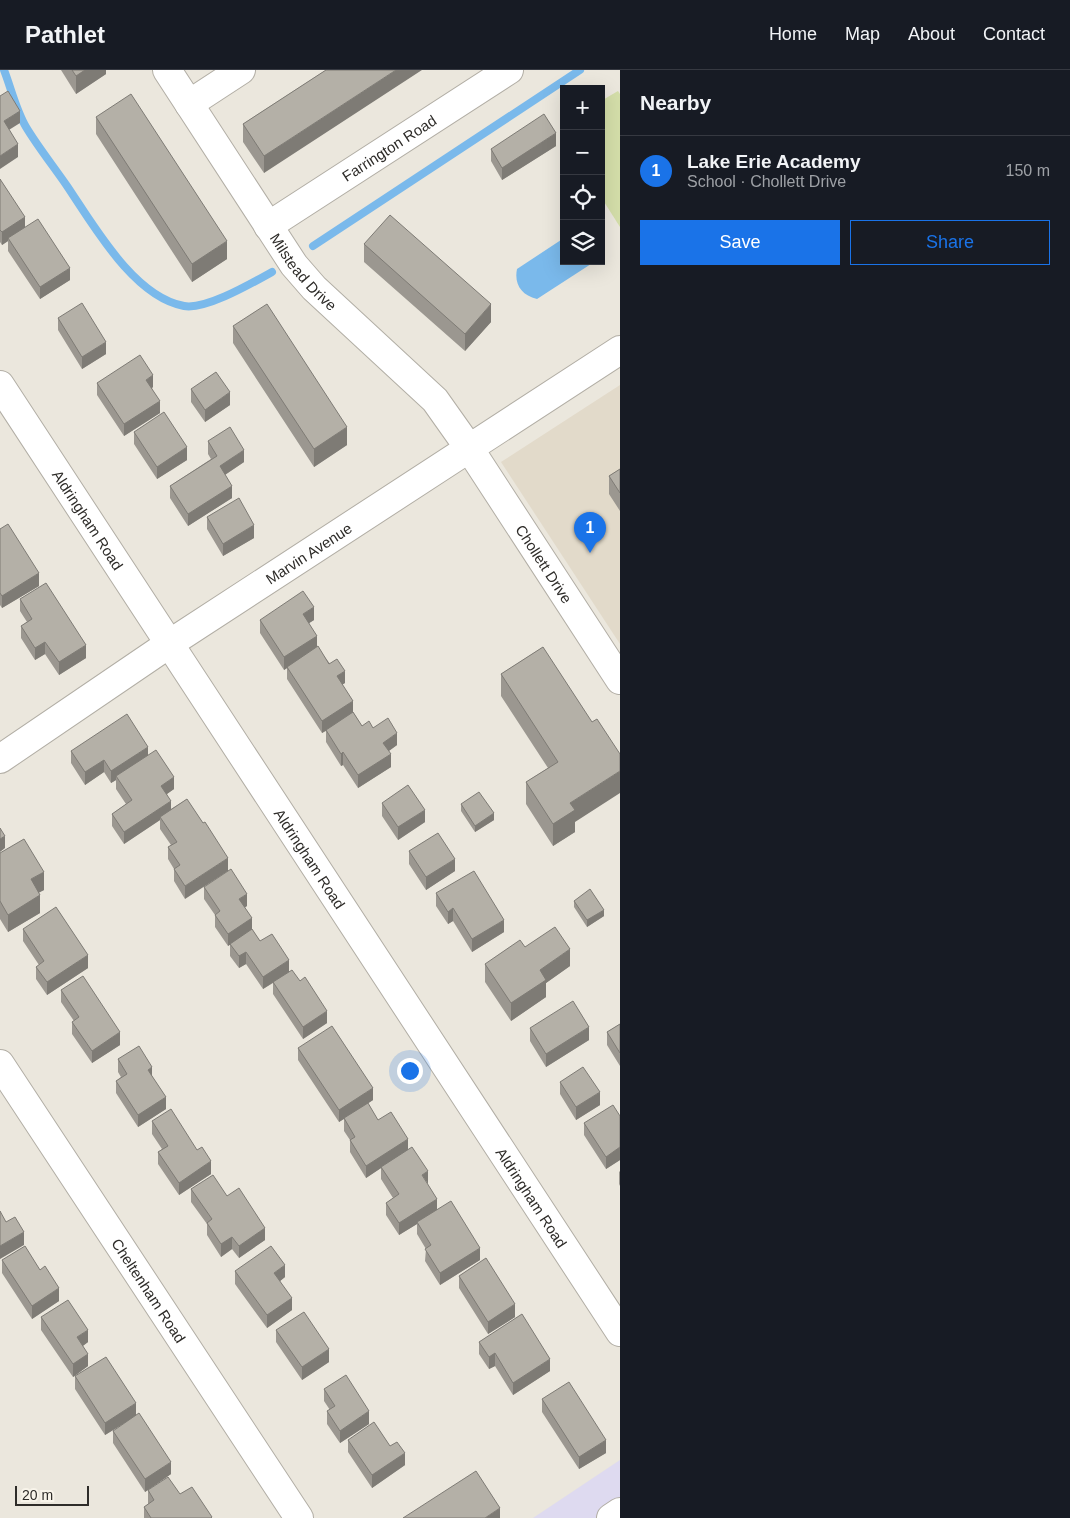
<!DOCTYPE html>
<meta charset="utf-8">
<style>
body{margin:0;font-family:Helvetica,sans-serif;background:#242831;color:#f1f3f6}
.controls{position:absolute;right:15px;top:15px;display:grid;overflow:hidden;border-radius:0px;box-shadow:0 5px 20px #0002}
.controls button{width:45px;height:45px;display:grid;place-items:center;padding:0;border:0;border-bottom:1px solid #363941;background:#171b24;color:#f1f3f6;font:25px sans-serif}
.scale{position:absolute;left:15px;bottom:12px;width:74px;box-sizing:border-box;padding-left:5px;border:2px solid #2e2c29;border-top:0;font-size:14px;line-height:18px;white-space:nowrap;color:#2e2c29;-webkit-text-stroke:4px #f8f4ea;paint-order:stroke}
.you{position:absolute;left:409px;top:1000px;width:18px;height:18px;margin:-12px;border:4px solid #fff;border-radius:50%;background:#1a73e8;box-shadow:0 0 0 8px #1a73e833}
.badge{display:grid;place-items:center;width:32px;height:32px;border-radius:50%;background:#1a73e8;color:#fff;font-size:16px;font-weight:700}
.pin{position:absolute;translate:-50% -41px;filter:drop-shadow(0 1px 2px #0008)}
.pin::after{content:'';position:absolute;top:26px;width:18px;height:15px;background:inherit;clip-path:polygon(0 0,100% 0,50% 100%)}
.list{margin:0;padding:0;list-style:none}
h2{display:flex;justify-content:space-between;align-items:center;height:65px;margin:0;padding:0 20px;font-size:21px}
h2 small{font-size:16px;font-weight:400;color:#9ea1a6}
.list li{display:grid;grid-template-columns:32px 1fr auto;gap:15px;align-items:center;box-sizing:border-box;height:70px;padding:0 20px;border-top:1px solid #363941}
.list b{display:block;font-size:19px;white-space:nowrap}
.list p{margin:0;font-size:16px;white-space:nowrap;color:#9ea1a6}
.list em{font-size:16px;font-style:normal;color:#9ea1a6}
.actions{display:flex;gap:10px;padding:15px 20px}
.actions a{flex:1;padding:11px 0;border:1px solid #1a73e8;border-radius:0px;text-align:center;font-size:18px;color:#1a73e8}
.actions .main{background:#1a73e8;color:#fff}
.icon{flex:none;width:28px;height:28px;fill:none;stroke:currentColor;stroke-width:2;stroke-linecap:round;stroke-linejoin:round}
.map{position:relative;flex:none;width:620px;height:1448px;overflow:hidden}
header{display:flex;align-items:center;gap:30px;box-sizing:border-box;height:70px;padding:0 25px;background:#171b24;border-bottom:1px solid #363941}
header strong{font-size:24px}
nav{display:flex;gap:28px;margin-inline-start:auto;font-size:18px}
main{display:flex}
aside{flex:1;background:#171b24}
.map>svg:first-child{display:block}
</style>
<header>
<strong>Pathlet</strong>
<nav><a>Home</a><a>Map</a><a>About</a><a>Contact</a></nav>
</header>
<main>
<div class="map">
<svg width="620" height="1448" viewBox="0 0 620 1448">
<rect width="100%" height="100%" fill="#ebe7dd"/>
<!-- commercial -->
<path fill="#dedaf0" d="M620 1390V1448H533Z"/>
<!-- built -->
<path fill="#e2daca" d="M620 315V574L501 392Z"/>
<!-- green -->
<path fill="#d4dea9" d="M618 21 620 24V157L601 127V31Z"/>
<!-- water -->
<path fill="#7ab9eb" d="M564 168V191H592L591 194 537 229C521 225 514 214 517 199Z"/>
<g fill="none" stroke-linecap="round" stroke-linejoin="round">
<!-- stream -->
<path stroke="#7ab9eb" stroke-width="8" d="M4 0C11 18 16 40 26 57 38 77 54 97 67 116 94 156 134 227 184 236 206 240 252 213 272 202
M313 176 580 0"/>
<!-- minor casing -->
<g stroke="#b2aea5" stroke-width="30">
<g id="minor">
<path id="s1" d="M167 0 294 195 314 218 435 330 469 378 620 610"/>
<path d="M189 34 241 0"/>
<path id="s2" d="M268 156 509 0"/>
<path id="s3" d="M0 315 620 1262"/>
<path id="s4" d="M0 689 169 574 620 280"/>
<path id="s5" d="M0 994 299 1448"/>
</g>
</g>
<!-- major casing -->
<g stroke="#b2aea5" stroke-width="30">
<path id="major" d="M611 1448 620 1442"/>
</g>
<!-- minor -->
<use href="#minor" stroke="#fff" stroke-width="28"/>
<!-- major -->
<use href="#major" stroke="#fff" stroke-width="28"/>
</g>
<!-- wall -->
<path fill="#9b9790" d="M61 0H106V4L76 24Z
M326 0 264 103 243 72V54Z
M96 47 227 189 192 212 96 64Z
M556 76 502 110 491 91V79Z
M0 109 25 157 70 210 40 229 8 181V171L2 175 0 172Z
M364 174 491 252 465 281 364 192Z
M58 248 106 284 82 299 58 260Z
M233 256 347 375 314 397 233 273Z
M97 313 153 317 152 318 160 343 124 366 97 325Z
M191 319 230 335 205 352 191 332Z
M134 362 187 390 157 409 134 374Z
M208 371 244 392 225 405 232 428 188 456 170 428V416L211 389 208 384Z
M620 399V441L609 424V406Z
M207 447 254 468 223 486 207 459Z
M0 459 39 516 2 538 0 535Z
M20 529 86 588 59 605 45 584 35 590 21 568V556L27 552 20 541Z
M260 550H314L309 553 317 577 345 613 342 614 353 642 362 656 373 658 397 675 389 681 391 697 358 718 343 695 341 696 326 672V661L322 663 287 609V598L284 600 260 563Z
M543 577 575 752V762L553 776 526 734V712L548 698 501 626V604Z
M71 681 148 685 174 719 167 724 171 739 187 729 185 829 174 811V799L168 789V777L171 775 160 759V750L124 774 112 756V744L126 734 116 719V710L111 713 104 702 85 715 71 693Z
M382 733 425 752 398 770 382 746Z
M461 734 494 750 475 762 461 741Z
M409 781 455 801 426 820 409 794Z
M0 783 44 820 39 822 40 843 8 862 0 849Z
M204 817 247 836 245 837 252 860 260 871 289 901 327 953 303 969 273 924V913L263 919 246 894 239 898 230 886V874L228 876 215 857V845L204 829Z
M436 823 504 862 472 882 453 851 448 854 436 836Z
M574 831 604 846 587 857 574 837Z
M23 859 88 898 47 925 36 909V897L39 895 23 871Z
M525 877 570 896 546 913V927L511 951 485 912V894Z
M61 920 120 975 92 993 72 964V952L74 951 61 932Z
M620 954V996L607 975V962Z
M530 958 589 970 546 997 530 971Z
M298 978 373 1030 364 1036 408 1080 427 1114 437 1139 480 1190 440 1215 425 1191 426 1179 417 1164V1154L399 1165 386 1145V1133L393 1128 381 1109V1098L366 1108 350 1082V1070L344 1061V1049L339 1052 298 990Z
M118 989 152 1006 166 1039 138 1057 116 1023V1011L121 1007 118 1002Z
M560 1012 600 1035 576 1050 560 1024Z
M620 1046V1090L606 1099 584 1065V1053Z
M152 1051 197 1080 211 1104 179 1125 158 1094V1082L162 1079 152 1064Z
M620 1101V1116L619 1114V1102Z
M191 1119 227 1126 265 1170 239 1188 232 1179 221 1187 207 1165V1154L191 1132Z
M2 1190 59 1231 32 1249 2 1203Z
M235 1201 285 1207 280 1211 292 1240 267 1258 235 1214Z
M459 1206 515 1247 488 1264 459 1218Z
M41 1247 88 1272 83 1276 88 1296 73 1307 41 1260Z
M276 1260 329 1292 302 1310 276 1272Z
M479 1272 550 1301 513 1325 495 1296 489 1299 479 1284Z
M75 1306 136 1346 105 1365 75 1319Z
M324 1319 369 1354 340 1373 327 1354V1341L330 1340 324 1331Z
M542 1329 606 1383 579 1399 542 1342Z
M113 1361 171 1404 145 1422 113 1373Z
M348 1370 390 1376 405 1395 372 1418 348 1382Z
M148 1420 180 1424 212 1448H144V1437L148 1434Z"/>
<!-- shaded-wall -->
<path fill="#7e7b75" d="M85 0H106V4L76 24V6Z
M396 0H422L264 103V86Z
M20 41V53L4 63V51Z
M556 63V76L502 110V98Z
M18 74V87L0 99V86Z
M25 147V159L8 168V171L2 175V162Z
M227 171V189L192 212V194Z
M70 198V210L40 229V217Z
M491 234V252L465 281V264Z
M106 272V284L82 299V287Z
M153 305V317L146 322V310Z
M230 322V335L205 352V340Z
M160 331V343L124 366V354Z
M347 357V375L314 397V379Z
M187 377V390L157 409V397Z
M244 380V392L220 408V396Z
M232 416V428L188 456V444Z
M254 455V468L223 486V474Z
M39 503V516L2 538V526Z
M314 537V550L303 557V544Z
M317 566V578L284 600V587Z
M45 572V584L35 590V578Z
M86 575V588L59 605V592Z
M345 601V613L337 618V606Z
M353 631V643L322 663V651Z
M397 663V675L383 685V673Z
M148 677V689L116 706V710L111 713V701Z
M343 682V695L341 696V684Z
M391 684V697L358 718V705Z
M104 690V702L85 715V702Z
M620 701V723L575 752V762L553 776V754L570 733Z
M174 707V719L161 728V716Z
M171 731V743L160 747V750L124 774V762Z
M425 740V752L398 770V757Z
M494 743V750L475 762V756Z
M5 766V778L0 782V769Z
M228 788V801L185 829V816Z
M455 789V801L426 820V807Z
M44 802V820L31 827V809Z
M247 824V836L239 841V829Z
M40 825V843L8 862V845Z
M453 838V851L448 854V842Z
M604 840V846L587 857V850Z
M252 848V861L228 876V864Z
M504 850V862L472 882V869Z
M570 879V896L546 913V927L511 951V933L540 900Z
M246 882V894L239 898V886Z
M88 885V898L47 925V912Z
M289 890V902L263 919V907Z
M327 941V953L303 969V957Z
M589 957V970L546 997V984Z
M120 962V975L92 993V981Z
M152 997V1010L148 1000Z
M373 1018V1030L339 1052V1040Z
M600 1022V1035L576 1050V1037Z
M166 1027V1039L138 1057V1045Z
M408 1069V1082L381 1097V1098L366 1108V1096Z
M620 1077V1090L606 1099V1087Z
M211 1091V1104L179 1125V1113Z
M428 1101V1114L422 1105Z
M437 1129V1141L417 1152V1154L399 1165V1153Z
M265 1158V1170L239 1188V1176Z
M24 1162V1175L0 1189V1176Z
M232 1167V1179L221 1187V1174Z
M480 1178V1190L440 1215V1203Z
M285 1195V1207L274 1216V1203Z
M59 1218V1231L32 1249V1236Z
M292 1228V1240L267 1258V1245Z
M515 1234V1247L488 1264V1252Z
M88 1260V1272L77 1280V1267Z
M329 1279V1292L302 1310V1297Z
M495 1283V1296L489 1299V1287Z
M88 1284V1296L73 1307V1294Z
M550 1289V1301L513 1325V1313Z
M136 1333V1346L105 1365V1353Z
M369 1341V1354L340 1373V1361Z
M606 1370V1383L579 1399V1387Z
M405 1383V1395L372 1418V1405Z
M171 1392V1404L145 1422V1409Z
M500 1438V1448H485Z"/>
<!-- building -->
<path fill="#b4b0a7" stroke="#7e7b75" d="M72 0H85L76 6Z
M326 0H396L264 86 243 54Z
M8 21 20 41 4 51 18 74 0 86V26Z
M131 24 227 171 192 194 96 47Z
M544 44 556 63 502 98 491 79Z
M0 109 25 147 2 162 0 160Z
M390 145 491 234 465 264 364 174Z
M38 149 70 198 40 217 8 168Z
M82 233 106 272 82 287 58 248Z
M267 234 347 357 314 379 233 256Z
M140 285 153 305 146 310 160 331 124 354 97 313Z
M216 302 230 322 205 340 191 319Z
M164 342 187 377 157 397 134 362Z
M230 357 244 380 220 396 232 416 188 444 170 416 217 386 208 371Z
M620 399V423L609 406Z
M239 428 254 455 223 474 207 447Z
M8 454 39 503 2 526 0 523V459Z
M46 513 86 575 59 592 45 572 35 578 21 556 32 549 20 529Z
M303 521 314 537 303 544 317 566 284 587 260 550Z
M318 576 329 594 337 589 345 601 337 606 353 631 322 651 287 597Z
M543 577 592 652 597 649 620 684V701L570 733 575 740 553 754 526 712 558 692 501 604Z
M353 642 362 656 369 651 373 658 388 648 397 663 383 673 391 684 358 705 343 682 341 684 326 660Z
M127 644 148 677 111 701 104 690 85 702 71 681Z
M156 680 174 707 161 716 171 731 124 762 112 744 132 730 116 706Z
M408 715 425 740 398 757 382 733Z
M479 722 494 743 475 756 461 734Z
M187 729 203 753 205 752 228 788 185 816 174 799 180 795 168 777 177 772 160 747Z
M0 758 5 766 0 769Z
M438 763 455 789 426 807 409 781Z
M24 769 44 802 31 809 40 825 8 845 0 831V783Z
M231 799 247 824 239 829 252 848 228 864 215 845 220 841 204 817Z
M474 801 504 850 472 869 453 838 448 842 436 823Z
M590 819 604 840 587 850 574 831Z
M56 837 88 885 47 912 36 897 44 891 23 859Z
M555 857 570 879 540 900 546 910 511 933 485 894 520 870 525 877Z
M252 859 260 871 272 864 289 890 263 907 246 882 239 886 230 874Z
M292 900 300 911 305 907 327 941 303 957 273 912Z
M83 906 120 962 92 981 72 952 79 947 61 920Z
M573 931 589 957 546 984 530 958Z
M620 954V983L607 962Z
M332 956 373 1018 339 1040 298 978Z
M139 976 152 997 148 1000 166 1027 138 1045 116 1011 127 1004 118 989Z
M583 997 600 1022 576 1037 560 1012Z
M368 1033 378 1050 391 1042 408 1069 366 1096 350 1070 355 1067 344 1048Z
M613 1035 620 1046V1077L606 1087 584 1053Z
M171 1039 197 1080 202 1077 211 1091 179 1113 158 1082 168 1076 152 1051Z
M412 1077 428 1101 422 1105 437 1129 399 1153 386 1133 399 1124 381 1097Z
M213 1105 227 1126 239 1118 265 1158 239 1176 232 1167 221 1174 207 1153 212 1149 191 1119Z
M451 1131 480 1178 440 1203 425 1179 431 1175 417 1152Z
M0 1141 6 1152 15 1147 24 1162 0 1176Z
M25 1176 40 1200 45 1196 59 1218 32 1236 2 1190Z
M271 1176 285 1195 274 1203 292 1228 267 1245 235 1201Z
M486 1188 515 1234 488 1252 459 1206Z
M68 1230 88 1260 77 1267 88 1284 73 1294 41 1247Z
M304 1242 329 1279 302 1297 276 1260Z
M522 1244 550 1289 513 1313 495 1283 489 1287 479 1272Z
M106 1287 136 1333 105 1353 75 1306Z
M346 1305 369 1341 340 1361 327 1341 335 1336 324 1319Z
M569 1312 606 1370 579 1387 542 1329Z
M139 1343 171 1392 145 1409 113 1361Z
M374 1352 390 1376 397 1372 405 1383 372 1405 348 1370Z
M476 1401 500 1438 485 1448H403Z
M168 1407 180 1424 192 1417 212 1447 211 1448H151L144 1437 154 1430 148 1420Z"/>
<g text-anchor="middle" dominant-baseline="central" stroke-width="4" stroke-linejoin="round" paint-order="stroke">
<!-- street labels -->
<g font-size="15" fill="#2e2c29" stroke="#f8f4ea">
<text stroke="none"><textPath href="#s2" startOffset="144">Farrington Road</textPath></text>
<text stroke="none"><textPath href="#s1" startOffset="244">Milstead Drive</textPath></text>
<text stroke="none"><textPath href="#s3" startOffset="161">Aldringham Road</textPath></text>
<text stroke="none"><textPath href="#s4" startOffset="371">Marvin Avenue</textPath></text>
<text stroke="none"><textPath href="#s1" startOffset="625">Chollett Drive</textPath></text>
<text stroke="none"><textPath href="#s3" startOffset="566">Aldringham Road</textPath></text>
<text stroke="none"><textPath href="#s3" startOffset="971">Aldringham Road</textPath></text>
<text stroke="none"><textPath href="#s5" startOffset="271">Cheltenham Road</textPath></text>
</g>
</g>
</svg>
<div class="controls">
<button>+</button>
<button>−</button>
<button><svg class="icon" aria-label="locate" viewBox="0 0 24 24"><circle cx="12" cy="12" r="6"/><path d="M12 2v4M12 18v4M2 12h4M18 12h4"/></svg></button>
<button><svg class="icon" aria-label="layers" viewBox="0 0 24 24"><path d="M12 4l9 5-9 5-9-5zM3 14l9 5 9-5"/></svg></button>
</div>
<div class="scale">20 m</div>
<div class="you"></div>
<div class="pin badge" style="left:590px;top:483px">1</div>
</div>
<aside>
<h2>Nearby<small></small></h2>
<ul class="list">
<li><span class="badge">1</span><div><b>Lake Erie Academy</b><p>School · Chollett Drive</p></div><em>150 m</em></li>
</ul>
<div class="actions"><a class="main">Save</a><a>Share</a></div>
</aside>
</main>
